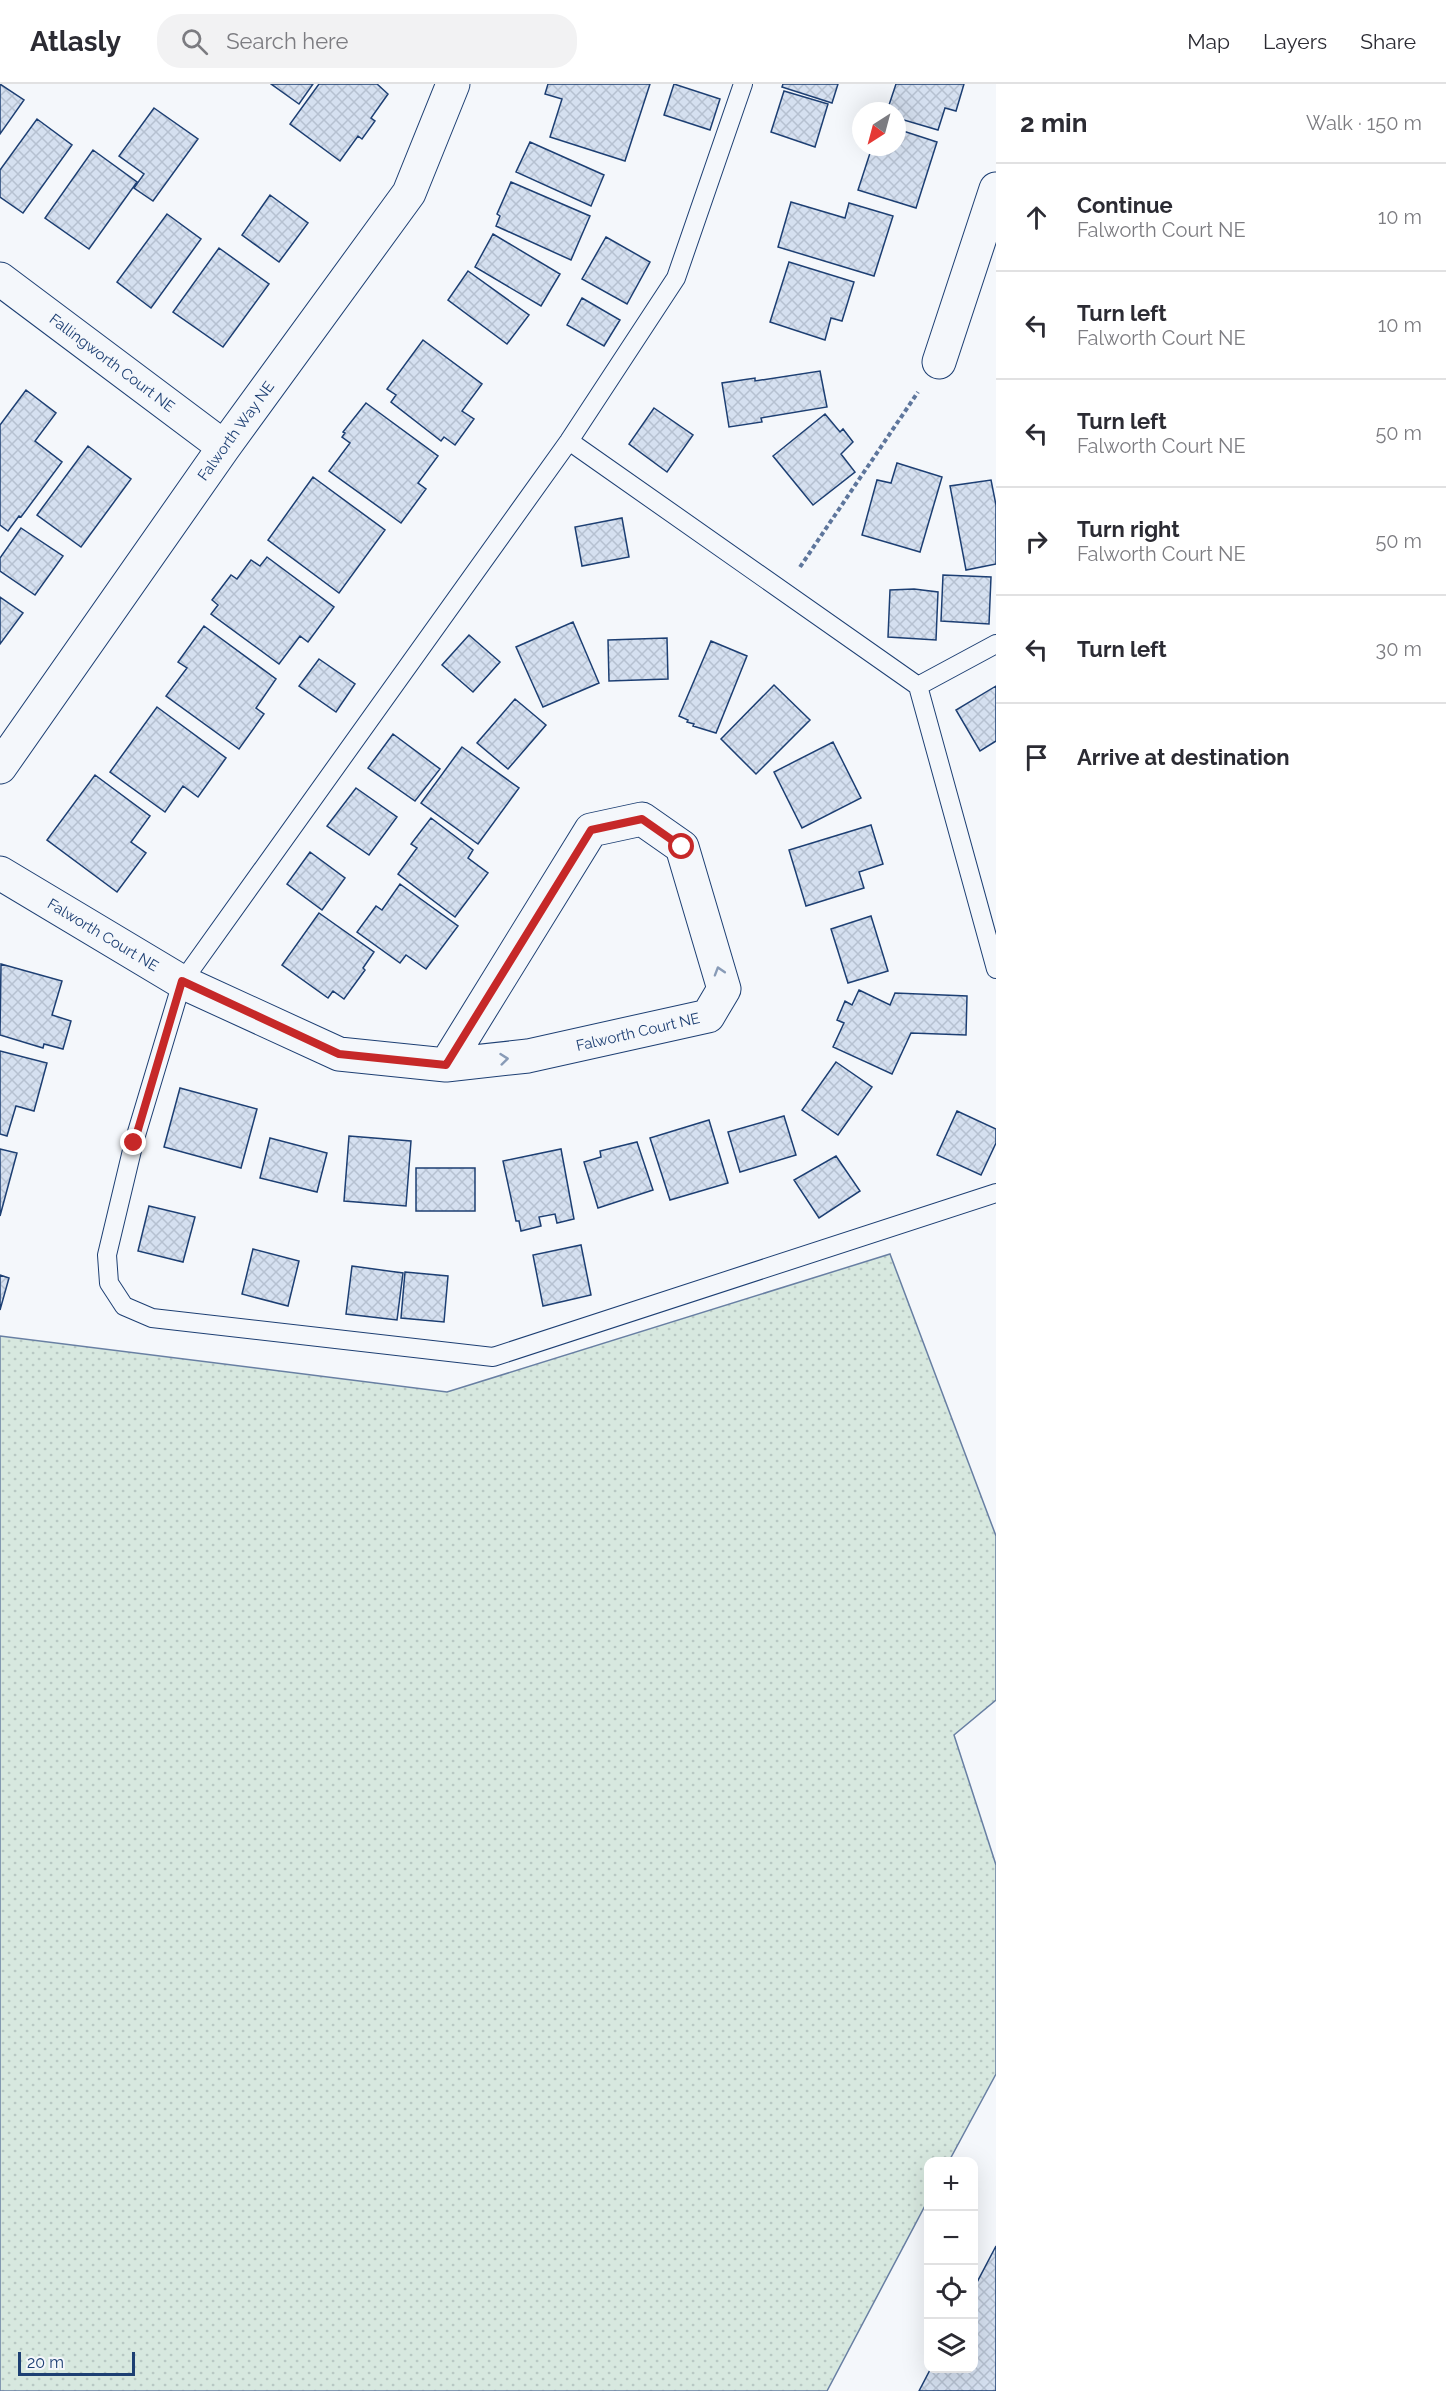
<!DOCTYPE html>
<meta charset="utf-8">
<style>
body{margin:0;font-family:Raleway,sans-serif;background:#f2f2f3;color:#2b2b33}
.controls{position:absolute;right:18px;bottom:18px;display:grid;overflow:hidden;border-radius:12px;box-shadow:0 6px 24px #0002}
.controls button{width:54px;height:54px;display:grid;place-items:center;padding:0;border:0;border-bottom:2px solid #e1e1e2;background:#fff;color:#2b2b33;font:30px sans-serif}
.compass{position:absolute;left:852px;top:18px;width:54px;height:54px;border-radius:50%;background:#fff;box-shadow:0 6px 24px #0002;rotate:216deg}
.scale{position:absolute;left:18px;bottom:15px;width:117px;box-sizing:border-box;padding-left:6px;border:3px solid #1d3f73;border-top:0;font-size:16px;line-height:21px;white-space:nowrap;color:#1d3f73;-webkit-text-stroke:4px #f4f7fb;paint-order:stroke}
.stop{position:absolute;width:18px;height:18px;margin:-14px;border:4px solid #c62828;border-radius:50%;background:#fff}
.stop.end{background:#c62828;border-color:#fff;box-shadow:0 2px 6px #0008}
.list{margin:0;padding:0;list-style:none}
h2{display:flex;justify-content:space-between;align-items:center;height:78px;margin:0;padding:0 24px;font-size:26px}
h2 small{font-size:20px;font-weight:400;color:#7c7c81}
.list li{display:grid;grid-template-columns:39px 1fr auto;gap:18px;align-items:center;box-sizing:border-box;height:108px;padding:0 24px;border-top:2px solid #e1e1e2}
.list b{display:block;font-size:22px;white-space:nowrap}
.list p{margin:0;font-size:20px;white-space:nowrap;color:#7c7c81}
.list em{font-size:20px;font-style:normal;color:#7c7c81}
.icon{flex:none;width:33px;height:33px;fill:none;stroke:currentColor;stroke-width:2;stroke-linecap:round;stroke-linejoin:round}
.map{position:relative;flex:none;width:996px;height:2307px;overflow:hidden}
header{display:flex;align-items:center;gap:36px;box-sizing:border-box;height:84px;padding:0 30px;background:#fff;border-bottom:2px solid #e1e1e2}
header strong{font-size:28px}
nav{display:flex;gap:33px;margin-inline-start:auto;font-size:21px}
.search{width:420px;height:54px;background:#f2f2f3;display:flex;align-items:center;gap:15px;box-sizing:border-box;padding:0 21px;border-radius:24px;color:#7c7c81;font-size:22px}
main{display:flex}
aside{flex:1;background:#fff}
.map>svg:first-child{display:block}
</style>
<header>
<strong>Atlasly</strong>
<div class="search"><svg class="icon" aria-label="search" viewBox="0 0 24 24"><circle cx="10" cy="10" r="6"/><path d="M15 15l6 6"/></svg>Search here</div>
<nav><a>Map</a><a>Layers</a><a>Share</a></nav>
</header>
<main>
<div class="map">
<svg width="996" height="2307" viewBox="0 0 996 2307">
<defs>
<pattern id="green-dots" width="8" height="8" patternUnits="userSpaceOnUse" patternTransform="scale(1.5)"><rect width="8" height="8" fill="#d7e8df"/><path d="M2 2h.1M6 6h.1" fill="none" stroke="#b8c8c3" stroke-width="1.8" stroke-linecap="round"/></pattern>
<pattern id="building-cross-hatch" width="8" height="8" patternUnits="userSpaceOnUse" patternTransform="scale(1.5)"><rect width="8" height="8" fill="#d5e0f0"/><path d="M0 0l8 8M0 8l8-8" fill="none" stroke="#b6c1d1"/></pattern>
</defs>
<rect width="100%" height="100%" fill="#f4f7fb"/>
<!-- green -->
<path fill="url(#green-dots)" stroke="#687fa3" stroke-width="1.5" d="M890 1170 996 1452V1616L954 1651 996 1781V1990L949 2077 928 2078V2116L827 2307H0V1252L447 1308Z"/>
<!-- building -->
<path fill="url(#building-cross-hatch)" stroke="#1d3f73" stroke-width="1.5" d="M0 0 24 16 0 50Z
M271 0H313L299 20Z
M319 0H377L388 10 371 34 375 37 362 55 358 52 340 77 290 40Z
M548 0H650L625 77 550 53 562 15 545 10Z
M674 0 720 15 710 46 664 31Z
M783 0H838L832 19 782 3Z
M896 0H964L956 27 945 24 938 46 897 34V27H887Z
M784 7 828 20 815 63 771 48Z
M154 24 198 55 153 117 134 104 144 90 119 72Z
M37 35 72 61 23 129 0 113V86Z
M897 45 937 58 916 124 858 106 872 63H897Z
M530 58 604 91 591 122 516 88Z
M93 66 137 98 89 165 45 134Z
M511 98 590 132 571 176 496 142 500 132 497 130Z
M270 111 308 139 279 178 242 151Z
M791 118 845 134 849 119 893 132 874 192 778 163Z
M167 130 201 155 151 224 117 198Z
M493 150 560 190 541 222 475 183Z
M606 153 650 178 627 220 582 195Z
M219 164 269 200 223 263 173 228Z
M789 178 854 198 842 237 831 234 825 256 770 238Z
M468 187 529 231 507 260 448 216Z
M582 214 620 236 604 262 567 241Z
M423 256 482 300 462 327 474 335 455 361 444 353 441 357 391 318 396 311 387 305Z
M820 287 827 323 761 334 762 338 729 343 722 299 755 294V297Z
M26 306 56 329 35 357 62 378 21 433 19 432 8 447 0 441V341Z
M366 319 438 372 418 399 426 405 401 439 329 387 350 359 342 353 345 349 343 348Z
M654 324 693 351 667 388 629 360Z
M825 330 840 348 843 345 853 358 841 370 855 388 813 421 773 372Z
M88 362 131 395 81 463 37 431Z
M897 379 942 393 920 468 862 451 877 396 891 399Z
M313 393 385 446 339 509 268 456Z
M991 396 996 421V480L966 486 950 402Z
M622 434 629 473 582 482 575 443Z
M21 444 63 472 35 511 0 487V474Z
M267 473 334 523 308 558 300 552 279 580 211 530 218 521 212 516 231 491 237 495 251 476 260 482Z
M943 491 991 493 989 540 941 537Z
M914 505 938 508 936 556 888 553 890 506Z
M0 513 23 529 0 560Z
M573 538 599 599 543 623 516 563Z
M204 542 276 595 256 624 264 630 239 665 166 612 187 584 178 578Z
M469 551 500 578 473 608 442 581Z
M667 554 668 595 609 597 608 556Z
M711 557 747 572 716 649 693 642 694 640 687 638 688 636 679 632Z
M319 575 355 600 336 628 299 602Z
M774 601 810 636 756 690 721 655Z
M996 602V657L980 667 956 626Z
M515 615 546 641 508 685 477 659Z
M157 623 226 674 198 713 183 702 165 728 110 688Z
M393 650 440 685 415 717 368 684Z
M833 658 861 714 802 744 774 688Z
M462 663 519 704 478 760 421 719Z
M95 691 150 732 131 758 146 769 117 808 47 756Z
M356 704 397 733 369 771 327 742Z
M431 734 473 766 468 774 488 789 455 833 398 790 417 764 411 760Z
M871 741 883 780 859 788 864 804 806 822 789 766Z
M310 768 345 794 322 826 287 800Z
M400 800 458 842 426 885 406 871 400 879 357 848 376 822 382 826Z
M319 829 374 868 363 884 365 886 344 915 333 907 328 914 282 881Z
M871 832 888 887 848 899 831 845Z
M1 880 62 897 52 931 71 937 63 965 44 960 43 964 0 951Z
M859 906 890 921 895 909 967 912 966 951 911 949 892 990 833 963 844 939 837 936 845 917 852 921Z
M0 967 47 979 34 1027 16 1022 7 1052 0 1050Z
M836 978 872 1003 838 1051 802 1026Z
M180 1004 257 1025 241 1084 164 1063Z
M957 1027 996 1045V1059L981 1091 937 1071Z
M784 1032 796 1071 740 1088 728 1048Z
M709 1036 728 1099 670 1116 650 1054Z
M349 1052 411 1057 406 1122 344 1117Z
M270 1054 327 1069 317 1108 260 1094Z
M637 1058 653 1106 598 1124 584 1078 601 1073 600 1067Z
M0 1065 17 1069 0 1132Z
M561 1065 574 1135 557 1139 555 1130 539 1133 541 1142 521 1147 519 1137H516L503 1077Z
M836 1072 860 1107 819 1134 794 1096Z
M416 1084H475V1127H416Z
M149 1122 195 1133 183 1178 138 1167Z
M581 1161 591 1211 543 1222 533 1171Z
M253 1165 299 1177 288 1222 242 1210Z
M352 1182 403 1189 397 1236 346 1230Z
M405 1188 448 1192 444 1238 401 1234Z
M0 1191 9 1194 0 1226Z
M996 2162V2307H919L931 2284H974V2204Z"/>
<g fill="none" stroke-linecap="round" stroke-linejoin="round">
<!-- lane casing -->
<g stroke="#1d3f73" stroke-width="20">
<path id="lane" d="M743 0 676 194 569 357 182 898 134 1058 107 1171 109 1199 124 1222 152 1234 493 1273 996 1109
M569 357 918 602
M996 560 918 602 996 885"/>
</g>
<!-- street casing -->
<g stroke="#1d3f73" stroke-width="35">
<path id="street" d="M0 195 224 363
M939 278 996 105
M0 683 224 363 409 109 453 0
M0 789 182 898 339 970 446 981 528 972 708 932 724 905 682 763 642 735 591 746 446 981"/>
</g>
<!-- path -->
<path stroke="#5e769c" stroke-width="4" stroke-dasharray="4.5 3" stroke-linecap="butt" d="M800 483 918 308"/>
<!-- lane -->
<use href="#lane" stroke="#f4f7fb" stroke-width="18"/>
<!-- street -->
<use href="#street" stroke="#f4f7fb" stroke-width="33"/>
</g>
<!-- one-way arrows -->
<defs><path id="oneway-chevron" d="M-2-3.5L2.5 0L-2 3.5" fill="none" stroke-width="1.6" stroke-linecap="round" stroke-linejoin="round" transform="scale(1.5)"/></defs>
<g stroke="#889bb7">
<use href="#oneway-chevron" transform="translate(719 887) rotate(-107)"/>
<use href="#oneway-chevron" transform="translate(504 975) rotate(-6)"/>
</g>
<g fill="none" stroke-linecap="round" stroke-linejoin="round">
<!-- route -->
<path stroke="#c62828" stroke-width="8" d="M134 1059 182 897 339 970 446 981 591 746 642 735 682 763"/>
</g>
<g text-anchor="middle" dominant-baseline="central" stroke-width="4.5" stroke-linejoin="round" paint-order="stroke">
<!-- street labels -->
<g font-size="15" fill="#1d3f73" stroke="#f4f7fb">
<text transform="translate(112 279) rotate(37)">Fallingworth Court NE</text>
<text transform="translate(236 347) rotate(-54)">Falworth Way NE</text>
<text transform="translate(103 851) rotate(31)">Falworth Court NE</text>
<text transform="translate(638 948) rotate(-13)">Falworth Court NE</text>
</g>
</g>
</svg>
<div class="controls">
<button>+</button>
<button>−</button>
<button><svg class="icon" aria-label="locate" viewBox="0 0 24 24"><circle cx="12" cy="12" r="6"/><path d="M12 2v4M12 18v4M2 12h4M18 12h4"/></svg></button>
<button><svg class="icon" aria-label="layers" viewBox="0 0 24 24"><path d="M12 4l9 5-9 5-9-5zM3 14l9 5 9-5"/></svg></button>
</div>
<svg class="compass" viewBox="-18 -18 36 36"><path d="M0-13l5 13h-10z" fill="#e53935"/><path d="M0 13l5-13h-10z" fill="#7c7c81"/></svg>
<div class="scale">20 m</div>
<div class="stop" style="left:682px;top:763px"></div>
<div class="stop end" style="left:134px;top:1059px"></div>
</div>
<aside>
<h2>2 min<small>Walk · 150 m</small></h2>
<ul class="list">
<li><svg class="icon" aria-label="ahead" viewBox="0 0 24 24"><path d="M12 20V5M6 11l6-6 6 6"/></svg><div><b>Continue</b><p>Falworth Court NE</p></div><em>10 m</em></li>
<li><svg class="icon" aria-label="left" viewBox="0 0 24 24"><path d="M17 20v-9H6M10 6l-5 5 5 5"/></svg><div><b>Turn left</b><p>Falworth Court NE</p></div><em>10 m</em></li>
<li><svg class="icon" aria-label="left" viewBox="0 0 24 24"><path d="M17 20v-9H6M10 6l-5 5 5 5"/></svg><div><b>Turn left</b><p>Falworth Court NE</p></div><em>50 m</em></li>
<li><svg class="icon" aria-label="right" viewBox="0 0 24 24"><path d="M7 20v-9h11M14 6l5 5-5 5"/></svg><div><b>Turn right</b><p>Falworth Court NE</p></div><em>50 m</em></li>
<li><svg class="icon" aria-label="left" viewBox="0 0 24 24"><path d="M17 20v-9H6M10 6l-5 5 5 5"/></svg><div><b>Turn left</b></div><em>30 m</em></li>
<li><svg class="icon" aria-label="arrive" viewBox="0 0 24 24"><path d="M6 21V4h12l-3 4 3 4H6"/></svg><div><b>Arrive at destination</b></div></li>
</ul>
</aside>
</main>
